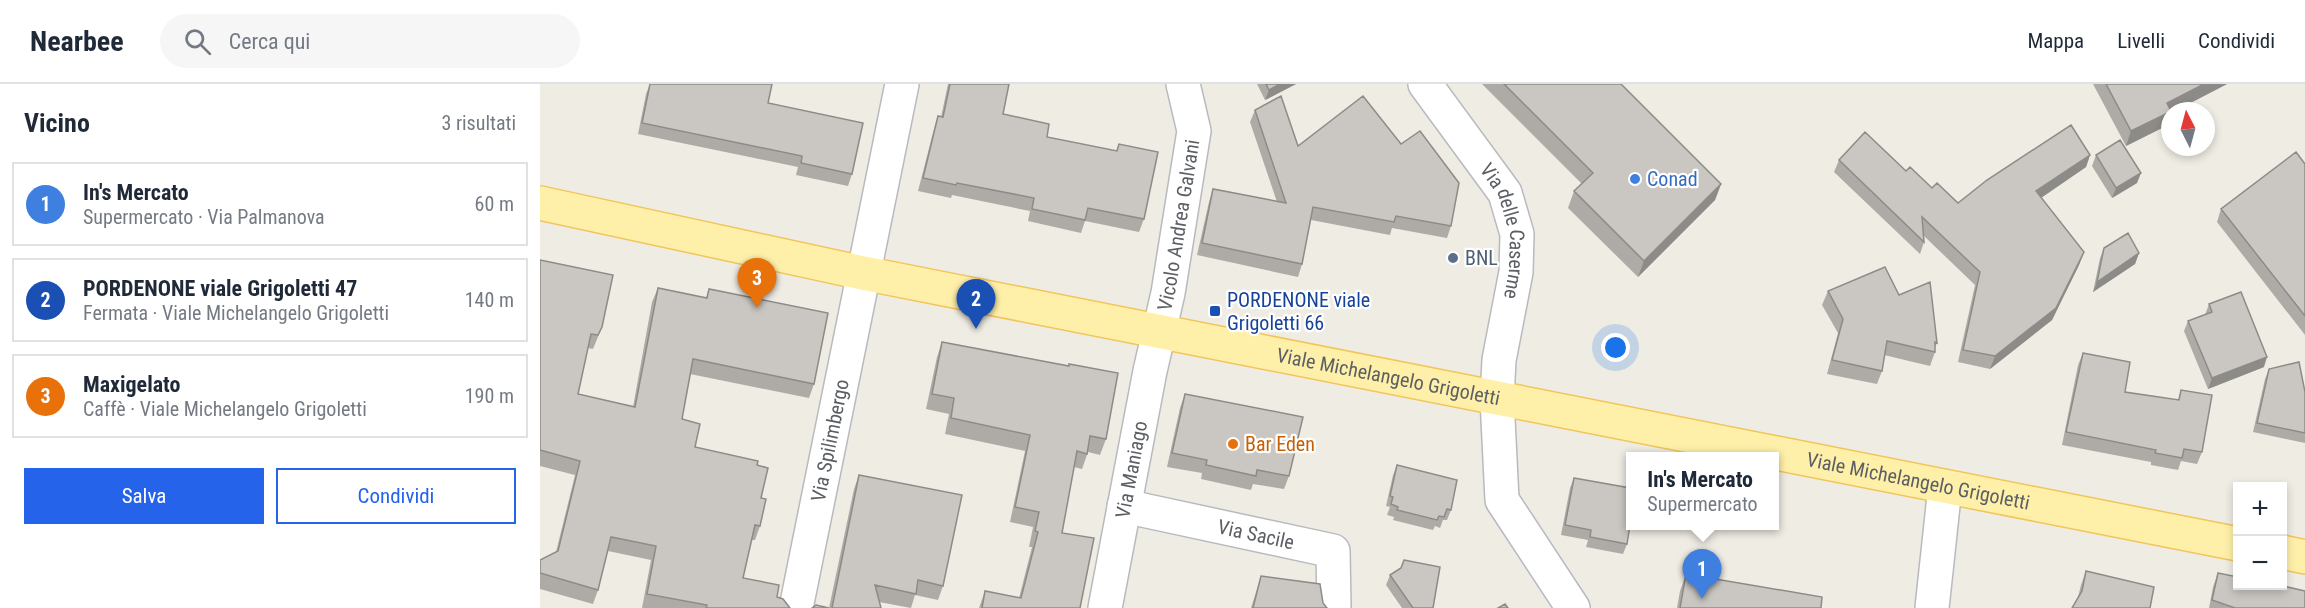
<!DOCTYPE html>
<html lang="it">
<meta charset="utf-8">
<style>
body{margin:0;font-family:"Roboto Condensed",sans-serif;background:#f6f6f7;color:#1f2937}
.controls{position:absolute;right:18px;bottom:18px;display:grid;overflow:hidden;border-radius:0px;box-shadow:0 3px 9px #0003}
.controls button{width:54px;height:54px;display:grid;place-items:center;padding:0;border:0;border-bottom:2px solid #e0e1e3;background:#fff;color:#1f2937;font:30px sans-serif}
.compass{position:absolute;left:1621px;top:18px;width:54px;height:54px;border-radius:50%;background:#fff;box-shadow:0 3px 9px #0003;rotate:354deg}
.you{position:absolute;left:1076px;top:264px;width:21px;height:21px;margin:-15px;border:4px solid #fff;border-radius:50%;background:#1a73e8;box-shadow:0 0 0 9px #1a73e833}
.badge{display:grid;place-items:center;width:39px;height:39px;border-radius:50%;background:#2563eb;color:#fff;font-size:20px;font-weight:700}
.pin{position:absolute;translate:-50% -50px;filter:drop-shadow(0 2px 3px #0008)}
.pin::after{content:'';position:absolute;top:32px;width:21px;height:18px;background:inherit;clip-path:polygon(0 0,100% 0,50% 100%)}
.popup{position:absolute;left:1086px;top:368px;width:153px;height:78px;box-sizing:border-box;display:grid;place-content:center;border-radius:0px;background:#fff;filter:drop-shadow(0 2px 4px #0005);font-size:20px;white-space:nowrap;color:#747a83}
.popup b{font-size:22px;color:#1f2937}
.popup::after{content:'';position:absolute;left:50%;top:100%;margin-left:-12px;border:12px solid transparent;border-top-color:#fff}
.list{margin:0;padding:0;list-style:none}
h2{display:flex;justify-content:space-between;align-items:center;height:78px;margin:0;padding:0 24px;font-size:26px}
h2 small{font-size:20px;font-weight:400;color:#747a83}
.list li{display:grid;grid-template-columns:39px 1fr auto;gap:18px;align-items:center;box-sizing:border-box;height:84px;margin:0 12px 12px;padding:0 12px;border:2px solid #e0e1e3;border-radius:0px}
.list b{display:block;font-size:22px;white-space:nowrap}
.list p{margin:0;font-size:20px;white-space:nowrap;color:#747a83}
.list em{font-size:20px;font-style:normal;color:#747a83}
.actions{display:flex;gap:12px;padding:18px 24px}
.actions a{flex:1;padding:14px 0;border:2px solid #2563eb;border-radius:0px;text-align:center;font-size:21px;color:#2563eb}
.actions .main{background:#2563eb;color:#fff}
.icon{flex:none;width:33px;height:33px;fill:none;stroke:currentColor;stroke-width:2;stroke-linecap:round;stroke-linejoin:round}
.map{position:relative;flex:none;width:1765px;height:524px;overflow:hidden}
header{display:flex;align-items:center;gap:36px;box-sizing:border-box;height:84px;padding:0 30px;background:#fff;border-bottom:2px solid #e0e1e3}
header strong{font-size:28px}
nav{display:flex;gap:33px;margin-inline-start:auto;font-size:21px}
.search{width:420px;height:54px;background:#f6f6f7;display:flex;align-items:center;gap:15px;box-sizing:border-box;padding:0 21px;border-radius:33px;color:#747a83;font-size:22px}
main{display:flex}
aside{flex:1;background:#fff}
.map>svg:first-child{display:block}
</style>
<header>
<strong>Nearbee</strong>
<div class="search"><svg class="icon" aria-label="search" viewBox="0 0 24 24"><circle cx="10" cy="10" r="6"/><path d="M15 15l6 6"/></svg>Cerca qui</div>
<nav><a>Mappa</a><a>Livelli</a><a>Condividi</a></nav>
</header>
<main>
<aside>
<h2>Vicino<small>3 risultati</small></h2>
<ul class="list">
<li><span class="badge" style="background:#3f7fe0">1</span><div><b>In's Mercato</b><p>Supermercato · Via Palmanova</p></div><em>60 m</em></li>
<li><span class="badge" style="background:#1a4fb4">2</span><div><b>PORDENONE viale Grigoletti 47</b><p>Fermata · Viale Michelangelo Grigoletti</p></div><em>140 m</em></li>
<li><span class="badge" style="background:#e8710a">3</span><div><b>Maxigelato</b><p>Caffè · Viale Michelangelo Grigoletti</p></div><em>190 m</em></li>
</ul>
<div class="actions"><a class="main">Salva</a><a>Condividi</a></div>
</aside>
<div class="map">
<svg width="1765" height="524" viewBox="0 0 1765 524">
<rect width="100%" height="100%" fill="#efece4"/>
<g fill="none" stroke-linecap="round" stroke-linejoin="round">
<!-- minor casing -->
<g stroke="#b7babe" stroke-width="36">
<g id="minor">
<path id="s1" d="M885 0 965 109 977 150 976 188 959 276 957 315 962 416 1033 524"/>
<path id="s2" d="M584 422 793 467 794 524"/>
<path id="s3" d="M256 524 362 0"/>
<path id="s4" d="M565 524 610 287 628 209 654 47 643 0"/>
<path d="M1392 524 1405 403"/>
</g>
</g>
<!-- major casing -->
<g stroke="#f2c55a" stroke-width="36">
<g id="major">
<path id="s5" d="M0 119 323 189 1698 460"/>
<path d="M1742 468 1765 473"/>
</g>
</g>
<!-- minor -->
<use href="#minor" stroke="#fff" stroke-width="33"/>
<!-- major -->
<use href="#major" stroke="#fff0a9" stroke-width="33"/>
</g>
<!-- wall -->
<path fill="#aeaba7" d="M110 0H232L228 19 312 90 308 102 256 91 258 83 98 50 106 10Z
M408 0H469L463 30 507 53 576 67 579 60 604 135 599 148 545 137 541 149 488 137 490 127 412 111 411 114 378 107 394 45 398 32 401 33Z
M717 0H756L725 16Z
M942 0H1081L1181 100 1175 116 1098 193 1028 124 1034 107 1042 100Z
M1553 0H1687L1635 27H1630V32L1626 42 1586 62Z
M715 26 758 62 911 142 907 154 852 144 850 151 771 136 762 180 758 193 657 171 669 118 673 105 737 118 710 38Z
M1550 71 1546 83 1501 114 1544 168 1539 181 1512 236 1450 285 1418 278 1435 201 1384 152V158L1380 170 1294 88 1299 76 1366 87 1392 104 1418 119Z
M1556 71 1597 99 1572 114 1552 82Z
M1765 80V251L1677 138 1681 125Z
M1564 164 1599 169 1595 180 1553 208 1560 174Z
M0 176 62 243 53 265 48 264 38 310 93 323 112 218 118 204 166 214 169 205 274 300 269 314 150 290 142 335 155 363 217 381 221 414 220 442 215 456H211L203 494 237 513 250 524H102L111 476 68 467 58 506 53 520 0 505V476L16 468 35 391 0 382Z
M1288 207 1359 211 1397 259 1395 263V268L1390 282 1344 271 1342 287 1337 300 1287 290 1298 249 1282 221Z
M1669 220 1724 283 1668 305 1644 247 1648 237 1665 231Z
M402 258 566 355 560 371 548 368 542 385 534 383 522 449 540 524H439L445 507 479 514 492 463H489L493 443 470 438 485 367 405 350 409 330 386 325 397 273Z
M1543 269 1585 308 1638 316 1641 306 1662 368 1657 380 1641 377 1638 386 1611 381V378L1522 361 1538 281Z
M1729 285 1765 308V359L1713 348 1725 295Z
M645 310 749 392 744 405 713 400 711 406 661 395 662 389 627 383 640 324Z
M857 381 911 426 907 436H903L900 444 895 442 893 446 853 436 854 433 847 431 850 423 846 422 853 391Z
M319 391 403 502 398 516 375 511 371 524 339 518 341 524H289L314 405Z
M1034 394 1087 460 1083 470 1046 463 1048 456 1021 451 1030 404Z
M1546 487 1610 524 1538 513 1541 501Z
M1678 489 1765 524H1669L1673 503Z
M1146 490 1281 524H1137L1140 507Z
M850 491 893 524H862L846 501Z
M721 492 783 519 787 524H711Z"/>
<!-- shaded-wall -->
<path fill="#8d8b88" d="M740 0H756L725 16 729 6Z
M1664 0H1687L1635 27H1630V32L1626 42 1586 62 1591 47 1627 19Z
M1550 71 1546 83 1492 120 1496 107Z
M1601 89 1597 99 1572 114 1576 104Z
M1181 100 1175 116 1098 193 1104 177Z
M1544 168 1539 181 1512 236 1450 285 1455 272Z
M1599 169 1595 180 1553 208 1557 198Z
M1727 273 1724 283 1668 305 1672 294Z"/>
<!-- building -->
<path fill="#cac7c2" stroke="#8d8b88" stroke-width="1.5" d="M110 0H232L228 19 323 39 312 90 261 79 262 72 102 39Z
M410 0H469L463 30 509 40 507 53 577 67 579 60 618 68 604 135 548 124 545 136 492 125 494 114 417 99 416 101 383 94 398 32 403 33Z
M726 0H740L729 6Z
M964 0H1081L1181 100 1104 177 1034 107 1053 89Z
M1566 0H1664L1627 19 1631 27H1630V28L1591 47Z
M741 12 758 62 823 12 861 60 880 47 919 99 911 142 856 132 854 138 773 123 762 180 662 159 673 105 746 119 715 26Z
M1531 41 1550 71 1496 107 1544 168 1516 224 1455 272 1423 266 1440 188 1382 133 1384 158 1299 76 1325 48 1366 87 1370 83 1392 104 1397 99 1418 119 1447 96Z
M1580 56 1601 89 1576 104 1556 71Z
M1756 68 1765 80V232L1681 125Z
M1588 149 1599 169 1557 198 1564 164Z
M0 176 73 191 62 243 58 251 51 250 38 310 95 323 118 204 167 214 169 205 288 229 274 300 153 275 142 335 160 340 155 363 218 377 217 381 228 384 221 414 226 415 220 442 215 441 203 494 239 501 237 513 243 515 250 524H166L167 521 107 510 116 462 71 453 58 506 0 489V476L18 467 40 377 0 366Z
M1345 183 1359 211 1390 198 1397 259 1395 258V268L1347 257 1342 287 1292 276 1303 235 1288 207Z
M1701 208 1727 273 1672 294 1648 237 1672 228 1669 220Z
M402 258 529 282V280L578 289 566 355 550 352 547 370 537 367 522 449 554 454 540 524H442L445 507 481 514 498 448 495 447 499 428 475 423 490 351 411 334 414 314 392 310Z
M1543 269 1590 278 1585 308 1639 316 1641 306 1672 311 1662 368 1644 365 1642 374 1615 369 1616 366 1526 348Z
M1759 278 1765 308V349L1717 339 1729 285Z
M645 310 763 333 749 392 717 386 716 392 666 381 667 376 632 369Z
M857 381 917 396 911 426 907 425 904 433 899 432 897 436 857 426 858 423 851 420 853 413 850 412Z
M319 391 422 411 403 502 378 496 376 510 335 501 341 524H292Z
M1034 394 1090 404V441L1087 460 1050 453 1051 446 1025 441Z
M864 476 900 483 893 524H873L850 491 861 484Z
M1546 487 1614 503 1610 524H1532L1542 507Z
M1678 489 1698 493V501H1739L1765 507V524H1695L1672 516Z
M1146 490 1282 513 1281 524H1140Z
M721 492 780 500 783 519 787 524H713Z
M965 520 968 524H958Z
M276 521 289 524H272Z"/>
<!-- markers -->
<circle fill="#3f7fe0" stroke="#fff" stroke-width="2" cx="1095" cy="95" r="6"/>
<circle fill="#5c6f8a" stroke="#fff" stroke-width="2" cx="913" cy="174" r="6"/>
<rect fill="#1a4fb4" stroke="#fff" stroke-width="2" x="669" y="221" width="12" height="12" rx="3"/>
<circle fill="#e8710a" stroke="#fff" stroke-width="2" cx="693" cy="360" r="6"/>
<g text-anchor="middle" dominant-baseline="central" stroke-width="4.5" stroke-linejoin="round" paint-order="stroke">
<!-- shop labels -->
<g font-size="20" fill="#366cbe" stroke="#fff" text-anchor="start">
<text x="1107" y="95">Conad</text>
</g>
<!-- street labels -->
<g font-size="20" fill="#5c6065" stroke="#fff">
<text stroke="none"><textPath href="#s4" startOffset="390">Vicolo Andrea Galvani</textPath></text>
<text stroke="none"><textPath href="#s1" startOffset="172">Via delle Caserme</textPath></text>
<text stroke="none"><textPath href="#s5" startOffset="866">Viale Michelangelo Grigoletti</textPath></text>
<text stroke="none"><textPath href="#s3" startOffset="171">Via Spilimbergo</textPath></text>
<text stroke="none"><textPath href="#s4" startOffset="141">Via Maniago</textPath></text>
<text stroke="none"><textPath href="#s5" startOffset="1406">Viale Michelangelo Grigoletti</textPath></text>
<text stroke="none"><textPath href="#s2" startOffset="135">Via Sacile</textPath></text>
</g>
<!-- service labels -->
<g font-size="20" fill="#4e5e75" stroke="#fff" text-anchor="start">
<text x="925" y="174">BNL</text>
</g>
<!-- transit labels -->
<g font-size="20" fill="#164399" stroke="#fff" text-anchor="start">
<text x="687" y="216">PORDENONE viale<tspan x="687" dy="23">Grigoletti 66</tspan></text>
</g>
<!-- food labels -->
<g font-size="20" fill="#c56008" stroke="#fff" text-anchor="start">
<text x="705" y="360">Bar Eden</text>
</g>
</g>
</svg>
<div class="controls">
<button>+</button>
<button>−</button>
</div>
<svg class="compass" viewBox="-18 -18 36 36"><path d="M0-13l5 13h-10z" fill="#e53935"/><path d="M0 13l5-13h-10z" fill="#747a83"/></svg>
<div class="you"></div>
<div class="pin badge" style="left:1162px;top:515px;background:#3f7fe0">1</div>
<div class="popup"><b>In's Mercato</b>Supermercato</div>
<div class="pin badge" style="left:436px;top:245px;background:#1a4fb4">2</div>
<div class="pin badge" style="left:217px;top:224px;background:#e8710a">3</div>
</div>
</main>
